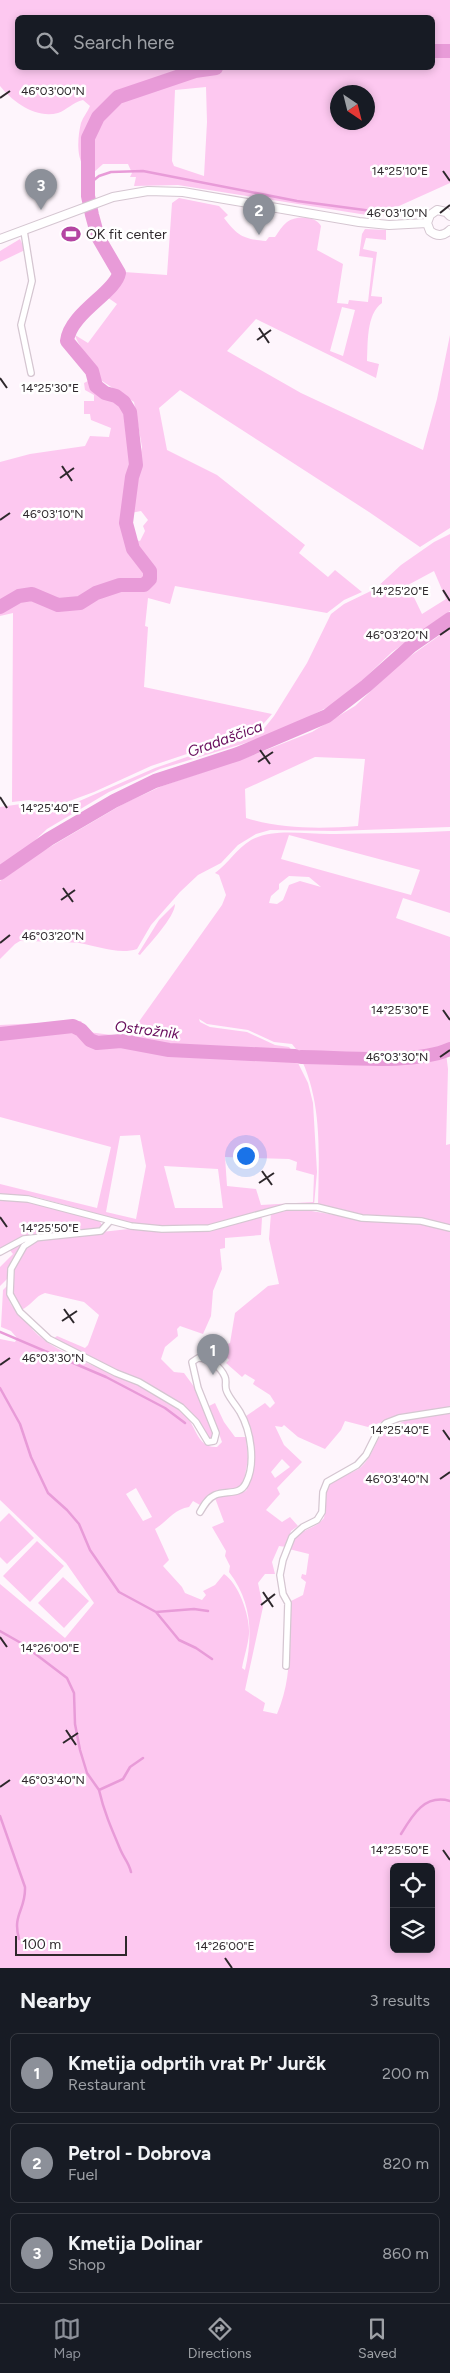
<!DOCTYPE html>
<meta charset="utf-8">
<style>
body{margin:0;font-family:Figtree,sans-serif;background:#242831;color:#f1f3f6}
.controls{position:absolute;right:15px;bottom:15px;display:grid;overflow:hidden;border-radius:8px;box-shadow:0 2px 8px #0003}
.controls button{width:45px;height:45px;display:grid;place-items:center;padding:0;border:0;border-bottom:1px solid #363941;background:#171b24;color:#f1f3f6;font:25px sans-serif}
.compass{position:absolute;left:330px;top:85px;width:45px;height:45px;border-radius:50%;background:#171b24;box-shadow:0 2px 8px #0003;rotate:145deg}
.scale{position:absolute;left:15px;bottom:12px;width:112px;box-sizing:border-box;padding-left:5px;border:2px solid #2e282c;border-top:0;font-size:14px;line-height:18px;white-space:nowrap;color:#2e282c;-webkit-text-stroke:4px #fff;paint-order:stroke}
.you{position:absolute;left:245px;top:1155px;width:18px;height:18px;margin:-12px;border:4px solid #fff;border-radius:50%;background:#1a73e8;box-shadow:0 0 0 8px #1a73e833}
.badge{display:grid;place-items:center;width:32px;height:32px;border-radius:50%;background:#8c9099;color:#fff;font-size:16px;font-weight:700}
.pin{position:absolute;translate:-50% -41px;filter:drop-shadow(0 1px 2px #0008)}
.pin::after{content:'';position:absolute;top:26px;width:18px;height:15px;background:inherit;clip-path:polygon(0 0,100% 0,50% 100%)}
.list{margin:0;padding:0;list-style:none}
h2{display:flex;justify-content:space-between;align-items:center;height:65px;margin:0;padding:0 20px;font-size:21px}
h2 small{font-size:16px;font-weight:400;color:#9ea1a6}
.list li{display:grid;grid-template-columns:32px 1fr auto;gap:15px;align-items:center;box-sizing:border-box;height:80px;margin:0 10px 10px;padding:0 10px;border:1px solid #363941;border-radius:8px}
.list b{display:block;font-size:19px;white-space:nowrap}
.list p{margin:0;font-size:16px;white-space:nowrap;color:#9ea1a6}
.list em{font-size:16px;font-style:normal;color:#9ea1a6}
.icon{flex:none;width:28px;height:28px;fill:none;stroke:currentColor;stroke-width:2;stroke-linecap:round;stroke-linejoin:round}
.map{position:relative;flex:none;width:450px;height:1968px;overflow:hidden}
.search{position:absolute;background:#171b24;box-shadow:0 2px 8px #0003;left:15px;right:15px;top:15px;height:55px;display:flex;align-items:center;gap:12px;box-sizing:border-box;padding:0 18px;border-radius:8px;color:#9ea1a6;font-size:19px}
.sheet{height:335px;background:#171b24}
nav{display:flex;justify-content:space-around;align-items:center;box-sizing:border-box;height:70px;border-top:1px solid #363941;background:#171b24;font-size:14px;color:#9ea1a6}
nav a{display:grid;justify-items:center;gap:2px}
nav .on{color:#8c9099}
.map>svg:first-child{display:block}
</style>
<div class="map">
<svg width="450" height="1968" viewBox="0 0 450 1968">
<rect width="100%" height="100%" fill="#fef5fc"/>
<!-- green -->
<path fill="#fdc8f0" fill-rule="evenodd" d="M0 0H450V183L399 206 392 207 391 215 373 216 178 185 134 186 136 177H130L132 173 128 164H103L93 173C75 168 77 139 81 123 83 117 88 111 90 106L83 100C73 102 67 110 58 113 36 119 13 102 0 86ZM18 18H432V68H18ZM206 87 207 122 204 176 174 166 172 161 175 90ZM368 92V122H338V92Z
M179 198 219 206 228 215 224 218C238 236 243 239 266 241L269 237H275C279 231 282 226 287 222 296 215 316 216 321 226L317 250 343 264 337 303 348 304 349 300 368 302 373 258 359 256 362 234 365 229 386 230V240L366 238 363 249 377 252 371 296 382 297V303C366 314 368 344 367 361L379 364 376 378 256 319 227 351 301 393 423 450 437 399 450 335V528L420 547 369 512 180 390 159 408 167 450 217 475 305 545 299 553 328 577 335 570 362 592 344 600 327 613 175 586 170 604 148 598 145 626 148 627 144 687 272 714 258 730 151 766 94 792 64 803 54 804 29 800 12 802 13 613 0 616V462L30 454 85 446 90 436 109 437 111 428 91 420 90 414H84V401H94V395L85 390 84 383 90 380C99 400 126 396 129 418 129 423 126 428 126 433L130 441 133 461 139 463 142 447 134 402 99 379C96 362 80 351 75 335L88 343 117 304 104 295 122 281 124 272 167 275 172 203ZM342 307 355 310 343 356 330 351ZM141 511 148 520 143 526 145 531 140 541 136 540 131 533V513Z
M20 239 25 250 0 262V251Z
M450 534V611L392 652 348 694 326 708 275 734 160 769 109 792 47 829 29 846 0 866V807L28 803 54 809 68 806 155 768 262 731 274 716 307 663 331 614 344 604 375 589 401 565 434 542ZM434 571 446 599 422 614 408 585Z
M450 628V827L334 831 270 830 256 834 238 845 221 863 198 875 180 892 151 925 137 949C119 955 97 946 79 943 60 941 39 942 20 941L15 944 0 959V881L38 854 123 804 162 786 248 757 312 732 355 706 402 662ZM315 757 365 759 358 826C321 829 281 829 246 818L245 789Z
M450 831V913L403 898 396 918 450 937V1051L446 1053 448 1069 446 1145 450 1144V1225L417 1218 360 1215 318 1205C319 1152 323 1096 296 1049L292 1044 274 1042 248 1030 207 1024 199 1019 200 1022 210 1027 247 1032 275 1045 289 1047 296 1055 297 1061 308 1083 313 1103 317 1172 314 1205H284L205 1226 168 1227 131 1223 36 1197 0 1195V1184L97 1208 111 1147 0 1117V1025L81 1021 88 1032 128 1037 222 905 226 895 219 875 215 873C228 864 236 849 251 840 275 827 308 835 335 834 373 833 412 833 450 831ZM289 835 420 870 411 895 281 859ZM289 876 309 877 321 887 300 881 289 885 283 900 277 904 269 903 271 896 279 889V884ZM140 1135 146 1166 136 1219 106 1212 120 1136ZM225 1157 289 1159 297 1162 296 1170 314 1175 313 1202 261 1205 256 1189 227 1186ZM164 1166 218 1169 223 1208H175Z
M175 904C175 917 149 944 140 955L138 954 159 920Z
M18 1199 99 1220 102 1225 97 1230 90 1231 25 1236 0 1249V1200Z
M300 1209 376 1222 425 1224 450 1230V1968H0V1584L65 1638 94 1603 66 1563 0 1500V1339L15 1342 17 1338 11 1331 1 1327 3 1290 7 1286C7 1305 14 1308 26 1321 29 1323 30 1327 33 1330 58 1357 114 1371 147 1390 159 1397 171 1405 182 1412 197 1423 195 1448 217 1447L222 1442 209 1406 215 1403 224 1422 235 1437H246L248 1459 243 1486C224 1495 217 1485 200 1505L193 1501 189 1507C174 1509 168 1521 155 1529L169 1560 163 1566 182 1587 185 1593 202 1600 206 1595 203 1591 215 1585 224 1574C239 1584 250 1616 249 1634 248 1645 244 1657 242 1668L245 1670C253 1635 252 1602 229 1572L230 1566 225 1556 226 1551 212 1527 224 1522 215 1498 246 1491C255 1470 253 1437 246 1416L265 1403 270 1408 275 1403 270 1395 253 1384 255 1380 245 1374 242 1377 226 1363 229 1360 218 1348 230 1343 235 1313 268 1286 279 1284 269 1239 271 1213ZM440 1410 438 1415 407 1420 384 1430C375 1442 372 1457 361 1467 352 1475 333 1476 328 1487 324 1495 326 1509 324 1518 312 1533 296 1527 289 1549L309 1554 306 1575 302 1574 301 1578 306 1582 303 1595 289 1602C289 1642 293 1677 277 1714L263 1711 265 1703 245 1690 263 1607 258 1583 265 1574H275L272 1562 279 1546 286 1547 291 1531 298 1526 290 1517 282 1522 266 1510 280 1494 277 1488 302 1462 284 1445 275 1426 282 1427 284 1425 298 1437 325 1449 341 1430 345 1421 368 1427 399 1416ZM282 1459 290 1467 275 1478 271 1472ZM136 1488 152 1517 143 1521 126 1494ZM394 1867H431V1949H394Z
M260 1216 262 1218 261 1235 225 1238V1248L220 1249 222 1269 213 1291 211 1316 203 1334 180 1326 177 1329 178 1336 165 1347 161 1359 174 1372 184 1373 195 1388 213 1430 214 1436 210 1440C173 1385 106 1371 53 1339L57 1336 85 1348 88 1345 99 1315 84 1302 45 1293C35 1296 31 1306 21 1310L12 1296V1279L16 1263 23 1251 37 1239 129 1229 178 1231 206 1230Z
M23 1241 24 1243 11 1261 7 1279 0 1286V1267L13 1254 8 1248Z
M9 1513 34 1538 7 1564 0 1557V1522Z
M37 1541 64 1566 30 1602 3 1576Z
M63 1577 89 1601 64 1628 38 1603Z"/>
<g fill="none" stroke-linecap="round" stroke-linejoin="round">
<!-- stream -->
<path stroke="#e89bd8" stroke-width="2.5" d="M89 184 99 176 111 172 143 171 297 201 372 211H390
M0 1332 106 1377 165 1408 185 1423
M0 1388 20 1424 31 1457 48 1493 67 1510 79 1524 90 1550 119 1592 156 1612 179 1640 196 1648 212 1659
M156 1612 194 1609 208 1611
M0 1631 21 1643 67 1678 74 1693 75 1724 80 1750 87 1773 99 1790 123 1779 130 1767 143 1758
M99 1790C104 1812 112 1830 121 1851 124 1858 129 1863 131 1872
M0 1816 25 1887C26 1910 12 1914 19 1939
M401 1834C413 1814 425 1794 450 1801"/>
<!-- river -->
<path stroke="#e89bd8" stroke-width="14" d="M432 51H450
M0 607 19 596 32 594 58 605 80 603 96 593 120 585H144L150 579V571L133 549 126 523 132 477 136 465 130 412 124 402 116 396 105 393 96 386 92 371 67 341C70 313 116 292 119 273L98 237 92 215 88 196V138L98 117 118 97 195 71 216 68
M0 873 49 839 114 801 155 781 238 754 327 716 366 686 411 646 450 619
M0 1034 73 1026 81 1030 90 1040 97 1043 121 1041 169 1050 295 1056
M301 1057C341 1057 415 1065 450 1049"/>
<!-- minor casing -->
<g stroke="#d5c6d1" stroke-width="8">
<path id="minor" d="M24 231 32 281 21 325 31 373
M0 1197 28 1199 131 1226 162 1229 209 1228 286 1207H317L362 1218 421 1221 450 1228
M38 1237 24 1246 11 1269 10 1294 20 1312 49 1339 116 1373 139 1382 181 1407 196 1422 208 1442 214 1441 216 1433 198 1388 192 1362 198 1358C209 1358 221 1367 225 1377 227 1382 224 1387 227 1392 230 1399 236 1405 240 1412 251 1431 256 1463 246 1483 240 1496 226 1490 215 1495 208 1498 204 1505 200 1512
M0 1252 24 1239 101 1231 110 1221
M286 1666 288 1603 283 1594 280 1575 283 1560 292 1537 303 1527 317 1520 322 1512 323 1492 327 1482 357 1465 366 1455 378 1431 386 1423 399 1418 450 1410"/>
</g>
<!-- tertiary casing -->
<g stroke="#d5c6d1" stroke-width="10">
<path id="tertiary" d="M450 216 446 212 437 210 430 215 427 223 430 231C437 237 444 236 450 230
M0 239 113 197 148 191 183 192 359 222 389 225 427 223"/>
</g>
<!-- minor -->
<use href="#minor" stroke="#fff" stroke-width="5.5"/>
<!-- tertiary -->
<use href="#tertiary" stroke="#fff" stroke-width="8"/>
</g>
<!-- ticks -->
<path fill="none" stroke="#2e282c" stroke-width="2" d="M0 98 10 91M443 171 450 181M440 213 450 205M259 328 269 343M257 340 271 330M0 378 7 388M62 466 72 481M60 478 74 468M0 520 10 513M443 590 450 601M440 635 450 628M260 750 270 764M258 762 273 752M0 797 7 808M63 888 73 902M61 900 75 890M0 943 10 935M443 1010 450 1020M440 1057 450 1050M262 1171 272 1185M259 1183 274 1173M0 1217 7 1227M64 1309 74 1323M62 1321 77 1311M0 1365 10 1358M443 1430 450 1440M440 1479 450 1472M263 1592 273 1607M261 1605 275 1594M0 1637 7 1647M66 1730 76 1745M63 1743 78 1733M0 1787 10 1780M443 1850 450 1860M225 1958 232 1968"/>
<!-- icons -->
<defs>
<g id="stadium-bare" transform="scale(1.5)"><path d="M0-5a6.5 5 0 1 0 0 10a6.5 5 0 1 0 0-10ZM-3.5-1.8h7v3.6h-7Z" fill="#b445a2" stroke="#fff" stroke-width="2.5" paint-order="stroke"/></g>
</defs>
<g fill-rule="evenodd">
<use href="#stadium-bare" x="71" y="234"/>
</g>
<g text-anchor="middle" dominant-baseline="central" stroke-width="5" stroke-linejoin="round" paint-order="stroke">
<!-- poi labels -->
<g font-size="14" fill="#2e282c" stroke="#fff" text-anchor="start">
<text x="86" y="234">OK fit center</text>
</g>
<!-- water labels -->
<g font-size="15" font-style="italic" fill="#680c5c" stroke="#fff">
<text transform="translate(225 739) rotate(-20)">Gradaščica</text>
<text transform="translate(147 1030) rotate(7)">Ostrožnik</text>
</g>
</g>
<g font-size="12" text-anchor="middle" fill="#2e282c" stroke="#fff" stroke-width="5" stroke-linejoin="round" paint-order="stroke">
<text x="53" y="95">46°03'00"N</text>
<text x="400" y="175">14°25'10"E</text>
<text x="397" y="217">46°03'10"N</text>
<text x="50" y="392">14°25'30"E</text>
<text x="53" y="518">46°03'10"N</text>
<text x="400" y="595">14°25'20"E</text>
<text x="397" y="639">46°03'20"N</text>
<text x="50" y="812">14°25'40"E</text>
<text x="53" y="940">46°03'20"N</text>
<text x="400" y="1014">14°25'30"E</text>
<text x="397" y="1061">46°03'30"N</text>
<text x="50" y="1232">14°25'50"E</text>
<text x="53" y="1362">46°03'30"N</text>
<text x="400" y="1434">14°25'40"E</text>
<text x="397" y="1483">46°03'40"N</text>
<text x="50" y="1652">14°26'00"E</text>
<text x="53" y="1784">46°03'40"N</text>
<text x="400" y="1854">14°25'50"E</text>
<text x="225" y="1950">14°26'00"E</text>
</g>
</svg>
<div class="controls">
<button><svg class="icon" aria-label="locate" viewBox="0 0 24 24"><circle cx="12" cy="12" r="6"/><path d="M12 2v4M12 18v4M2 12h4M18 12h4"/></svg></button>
<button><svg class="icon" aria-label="layers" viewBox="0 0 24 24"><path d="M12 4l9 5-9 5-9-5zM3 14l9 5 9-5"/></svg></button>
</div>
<svg class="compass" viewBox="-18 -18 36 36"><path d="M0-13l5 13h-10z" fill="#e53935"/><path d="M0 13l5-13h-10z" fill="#9ea1a6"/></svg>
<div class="scale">100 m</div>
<div class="you"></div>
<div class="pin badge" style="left:213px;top:1375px">1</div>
<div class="pin badge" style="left:259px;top:235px">2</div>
<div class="pin badge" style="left:41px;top:210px">3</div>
<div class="search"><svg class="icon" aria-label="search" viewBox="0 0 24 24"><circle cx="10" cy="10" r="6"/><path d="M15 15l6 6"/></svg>Search here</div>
</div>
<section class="sheet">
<h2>Nearby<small>3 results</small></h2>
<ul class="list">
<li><span class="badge">1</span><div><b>Kmetija odprtih vrat Pr' Jurčk</b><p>Restaurant</p></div><em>200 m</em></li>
<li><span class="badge">2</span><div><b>Petrol - Dobrova</b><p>Fuel</p></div><em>820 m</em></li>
<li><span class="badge">3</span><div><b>Kmetija Dolinar</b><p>Shop</p></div><em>860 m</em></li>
</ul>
</section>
<nav>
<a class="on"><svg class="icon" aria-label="map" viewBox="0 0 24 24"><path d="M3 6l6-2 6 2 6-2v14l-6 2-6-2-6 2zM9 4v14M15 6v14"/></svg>Map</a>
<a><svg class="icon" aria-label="directions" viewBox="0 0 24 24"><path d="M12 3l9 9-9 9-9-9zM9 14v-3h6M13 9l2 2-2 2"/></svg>Directions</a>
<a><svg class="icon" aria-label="saved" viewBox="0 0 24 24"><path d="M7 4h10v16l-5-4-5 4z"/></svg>Saved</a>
</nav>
